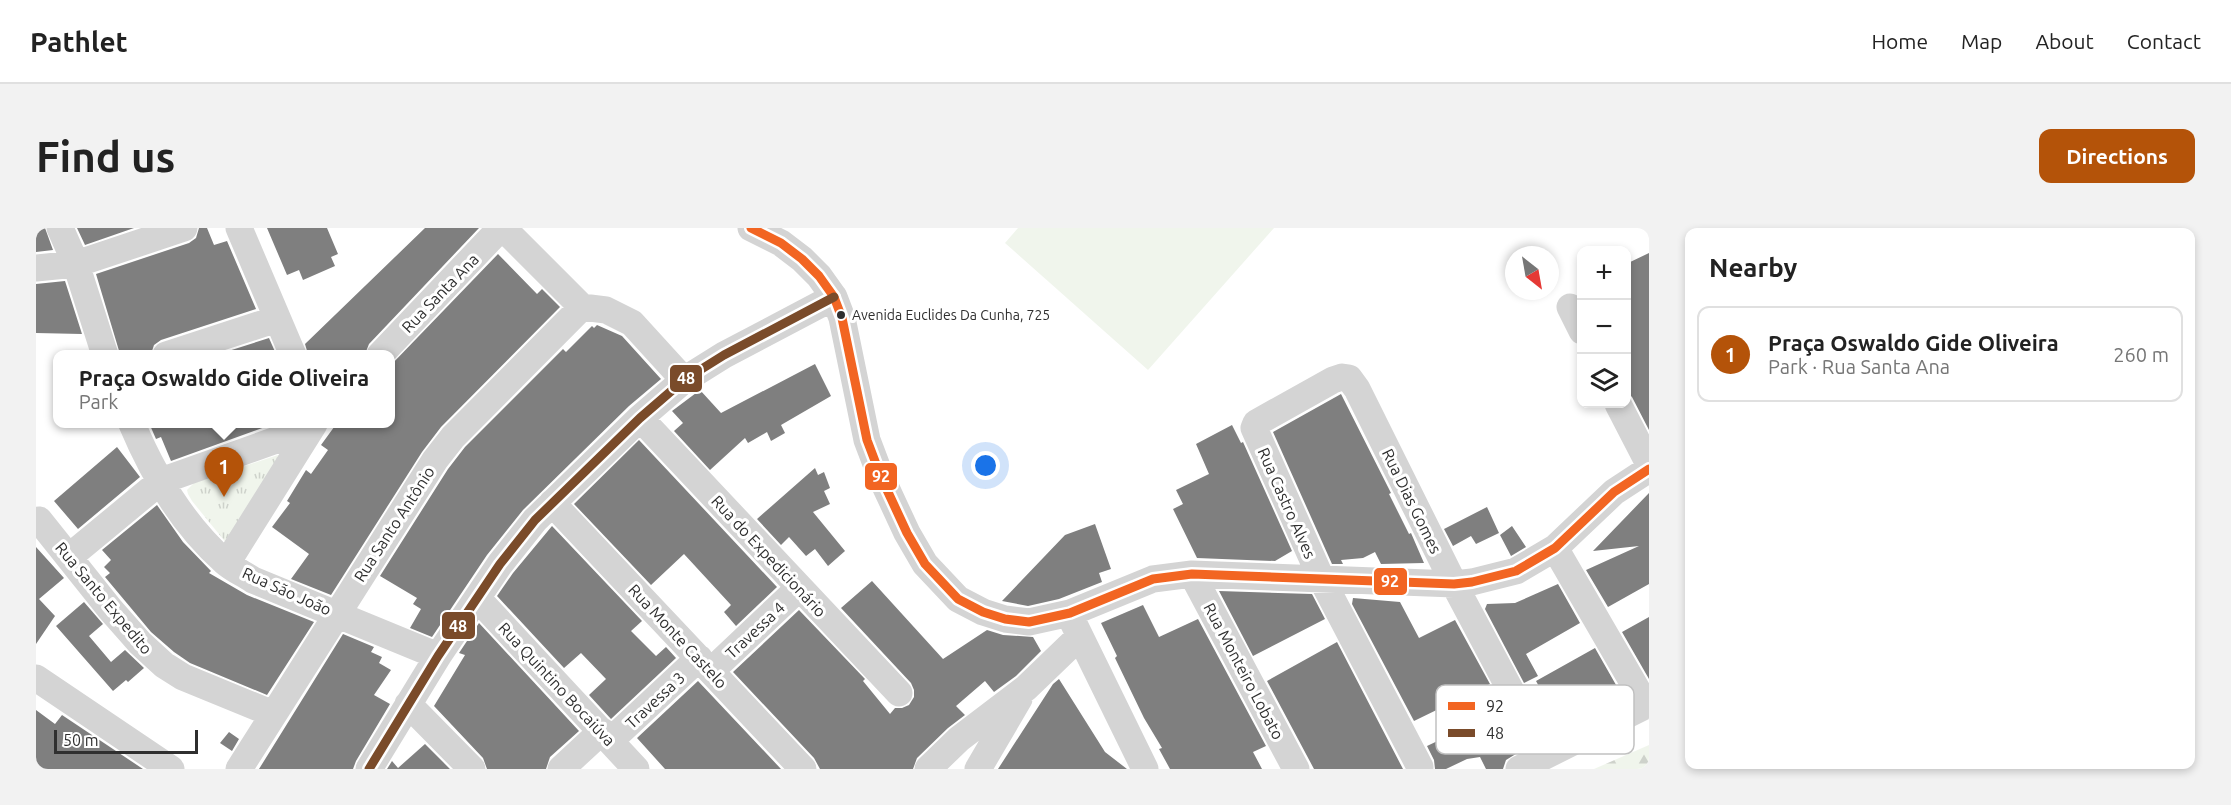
<!DOCTYPE html>
<meta charset="utf-8">
<style>
body{margin:0;font-family:Ubuntu,sans-serif;background:#f2f2f2;color:#222}
.controls{position:absolute;right:18px;top:18px;display:grid;overflow:hidden;border-radius:12px;box-shadow:0 3px 9px #0003}
.controls button{width:54px;height:54px;display:grid;place-items:center;padding:0;border:0;border-bottom:2px solid #e0e0e0;background:#fff;color:#222;font:30px sans-serif}
.compass{position:absolute;left:1469px;top:18px;width:54px;height:54px;border-radius:50%;background:#fff;box-shadow:0 3px 9px #0003;rotate:149deg}
.scale{position:absolute;left:18px;bottom:15px;width:144px;box-sizing:border-box;padding-left:6px;border:3px solid #2f2f2f;border-top:0;font-size:16px;line-height:21px;white-space:nowrap;color:#2f2f2f;-webkit-text-stroke:4px #fff;paint-order:stroke}
.you{position:absolute;left:950px;top:238px;width:21px;height:21px;margin:-15px;border:4px solid #fff;border-radius:50%;background:#1a73e8;box-shadow:0 0 0 9px #1a73e833}
.badge{display:grid;place-items:center;width:39px;height:39px;border-radius:50%;background:#b45309;color:#fff;font-size:20px;font-weight:700}
.pin{position:absolute;translate:-50% -50px;filter:drop-shadow(0 2px 3px #0008)}
.pin::after{content:'';position:absolute;top:32px;width:21px;height:18px;background:inherit;clip-path:polygon(0 0,100% 0,50% 100%)}
.popup{position:absolute;left:17px;top:122px;width:342px;height:78px;box-sizing:border-box;display:grid;place-content:center;border-radius:12px;background:#fff;filter:drop-shadow(0 2px 4px #0005);font-size:20px;white-space:nowrap;color:#767676}
.popup b{font-size:22px;color:#222}
.popup::after{content:'';position:absolute;left:50%;top:100%;margin-left:-12px;border:12px solid transparent;border-top-color:#fff}
.list{margin:0;padding:0;list-style:none}
h2{display:flex;justify-content:space-between;align-items:center;height:78px;margin:0;padding:0 24px;font-size:26px}
h2 small{font-size:20px;font-weight:400;color:#767676}
.list li{display:grid;grid-template-columns:39px 1fr auto;gap:18px;align-items:center;box-sizing:border-box;height:96px;margin:0 12px 12px;padding:0 12px;border:2px solid #e0e0e0;border-radius:12px}
.list b{display:block;font-size:22px;white-space:nowrap}
.list p{margin:0;font-size:20px;white-space:nowrap;color:#767676}
.list em{font-size:20px;font-style:normal;color:#767676}
.icon{flex:none;width:33px;height:33px;fill:none;stroke:currentColor;stroke-width:2;stroke-linecap:round;stroke-linejoin:round}
.map{position:relative;flex:none;width:1613px;height:541px;overflow:hidden;border-radius:12px}
header{display:flex;align-items:center;gap:36px;box-sizing:border-box;height:84px;padding:0 30px;background:#fff;border-bottom:2px solid #e0e0e0}
header strong{font-size:28px}
nav{display:flex;gap:33px;margin-inline-start:auto;font-size:21px}
.intro{display:flex;align-items:center;justify-content:space-between;box-sizing:border-box;height:144px;padding:0 36px}
h1{margin:0;font-size:42px}
.button{padding:15px 27px;border-radius:12px;background:#b45309;color:#fff;font-size:21px;font-weight:700}
main{display:flex;gap:36px;padding:0 36px}
aside{flex:1;background:#fff;border-radius:12px;box-shadow:0 3px 9px #0003}
.map>svg:first-child{display:block}
</style>
<header>
<strong>Pathlet</strong>
<nav><a>Home</a><a>Map</a><a>About</a><a>Contact</a></nav>
</header>
<div class="intro"><h1>Find us</h1><a class="button">Directions</a></div>
<main>
<div class="map">
<svg width="1613" height="541" viewBox="0 0 1613 541">
<defs>
<pattern id="grass-tufts" width="24" height="20" patternUnits="userSpaceOnUse" patternTransform="scale(1.5)"><rect width="24" height="20" fill="#f0f5ec"/><path d="M3 7l-1-3M5 7V3M7 7l1-3M15 17l-1-3M17 17v-4M19 17l1-3" fill="none" stroke="#ced2cb"/></pattern>
<pattern id="forest-firs" width="22" height="20" patternUnits="userSpaceOnUse" patternTransform="scale(1.5)"><rect width="22" height="20" fill="#f0f5ec"/><path d="M5 1l3.5 6h-7zM16 11l3.5 6h-7z" fill="#ced2cb"/></pattern>
</defs>
<rect width="100%" height="100%" fill="#fff"/>
<!-- grass -->
<path fill="url(#grass-tufts)" d="M248 225 191 316 156 273 152 266 151 262 158 255Z"/>
<!-- forest -->
<path fill="url(#forest-firs)" d="M1613 517V541H1558Z"/>
<!-- pitch -->
<path fill="#f0f5ec" d="M982 0H1238L1112 142 969 15Z"/>
<!-- building -->
<path fill="#7f7f7f" d="M0 0H9L17 22 0 24Z
M41 0H98L49 17Z
M163 0H171L178 17 191 13 220 81 125 112 118 117 115 126H84L60 46 153 15 160 10Z
M231 0H291L302 26 295 29 299 38 267 52 263 42 251 47Z
M389 0H443L333 116 329 126H272L269 116Z
M1613 25V202L1596 169 1590 163V36Z
M462 26 501 66 506 61 524 79 405 199 386 224 295 367 255 351 273 326 236 299 254 275 251 273 270 242 275 246 292 222 285 217 301 195H354V138Z
M29 53 46 106 0 105V56Z
M561 97 586 108 625 151 593 178 487 282 451 327 396 409 374 400 385 381 377 376 381 370 344 348 412 241 429 219 527 121 530 124 556 98 558 100Z
M233 110 240 126H183Z
M779 136 795 168 745 197 749 205 735 213 731 204 712 215 709 210 674 242 638 203 647 195 636 183 664 162 685 185Z
M1305 166 1355 265 1353 266 1373 306 1375 305 1388 335 1345 336 1339 324 1327 330 1305 332 1307 336H1296L1237 204Z
M113 195H240L135 233 125 209 120 211Z
M1196 197 1205 215 1207 214 1256 323 1239 333 1161 330 1137 281 1147 276 1140 262 1173 246 1160 216Z
M603 212 741 359 700 398 688 384 695 377 648 326 615 357 538 276Z
M81 219 104 249 42 301 18 273Z
M779 240 782 247 788 244 794 260 788 263 794 276 777 284 809 323 792 338 779 321 770 328 753 309 745 317 721 291Z
M1613 265V356L1572 379 1550 342 1603 318 1557 323Z
M121 277 147 314 175 343 173 345 211 367 278 394 231 467 154 435 138 424 115 404 69 349 74 345 68 339 75 332 66 322Z
M1451 279 1463 305 1440 316 1435 308 1417 318 1408 301Z
M1059 296 1075 341 1063 345 1066 354 1023 371 992 378 966 373 1029 307Z
M516 298 606 393 595 403 620 428 630 419 640 430 575 491 553 467 570 451 545 425 528 440 461 368 477 345Z
M1476 298 1490 319 1475 328 1464 307Z
M0 319 28 350 3 371 19 388 0 416Z
M836 353 907 431 951 402 967 407 997 409 1005 423 980 448 958 464 949 453 920 478 929 487 912 500 881 530 877 541H784L778 530 697 444 763 382 829 451 827 453 854 486 859 480H866L873 477 878 469V462L875 455 805 380Z
M1522 356 1544 395 1490 426 1502 448 1488 455 1449 381 1451 376 1479 375Z
M1183 363 1276 366 1289 391 1217 428Z
M1317 370 1364 374 1383 410 1419 392 1454 456 1378 493 1316 376Z
M48 374 67 396 53 408 75 434 89 422 108 440 92 454 90 452 77 463 20 398Z
M1107 377 1123 409 1162 391 1230 518 1217 524 1226 541H1134L1123 521 1126 520 1108 490 1079 430 1081 428 1065 395Z
M1613 389V451L1586 404Z
M443 395 543 503 514 529 510 541H451L447 530 398 478 429 427 423 425Z
M307 406 338 419 335 424 346 429 343 435 355 442 338 467 354 476 320 533 317 541H223Z
M1301 414 1367 541H1278L1231 453Z
M1559 420 1588 471 1553 488 1546 475 1519 488 1500 453Z
M1023 451 1069 524 1091 541H962L1017 456Z
M662 453 745 541H629L601 510Z
M0 482 19 496 26 487 107 541H0Z
M1467 482 1488 521 1470 532 1467 541H1450L1444 529 1431 531 1410 541H1399L1398 532 1391 518Z
M193 504 203 511 196 523 184 515Z
M389 516 414 541H351L356 533 362 540Z"/>
<g fill="none" stroke-linecap="round" stroke-linejoin="round">
<!-- minor -->
<path stroke="#d4d4d4" stroke-width="27" d="M24 0 40 36 69 127
M203 0 257 127
M715 0 745 15 766 31 783 48 798 69 806 90 831 212 845 249 871 305 889 336 922 371 947 384 969 391 993 394 1034 385 1117 351 1156 346 1418 356 1436 354 1480 343 1519 320 1578 264 1613 241
M0 40 40 36 148 0
M1534 79 1546 103
M130 127 241 91
M344 127 460 5 471 4 546 79 570 82 596 95 648 152
M1582 176 1613 236
M604 190 863 465
M96 196C117 246 147 297 189 334 197 341 208 346 217 352L402 428
M516 275 767 541
M3 292 74 381 104 415 128 437 147 449 237 486
M1519 320 1610 477
M33 329 125 253 274 200
M191 335 278 196
M1156 346 1260 541
M442 371 600 541
M1037 394 1109 541
M675 443 763 360
M0 450 135 541
M372 476 436 541
M574 513 663 430
M1384 539 1285 350 1218 200 1220 195 1297 152 1306 149 1313 150 1321 161 1418 356 1509 527
M203 541 399 232 417 209 546 79
M333 541 402 428 464 336 499 292 604 190 648 152 688 127 798 69
M525 541 566 503
M892 541 923 511 990 460 1043 409
M942 541 983 471
M1483 541 1613 476"/>
<!-- bus-1 casing -->
<g stroke="#fff" stroke-width="14">
<path id="bus-1" d="M715 0 745 15 766 31 783 48 798 69 806 90 831 212 845 249 871 305 889 336 922 371 947 384 969 391 993 394 1034 385 1117 351 1156 346 1418 356 1436 354 1480 343 1519 320 1578 264 1613 241"/>
</g>
<!-- bus-2 casing -->
<g stroke="#fff" stroke-width="14">
<path id="bus-2" d="M333 541 402 428 464 336 499 292 604 190 648 152 688 127 798 69"/>
</g>
<!-- bus-1 -->
<use href="#bus-1" stroke="#f26522" stroke-width="9"/>
<!-- bus-2 -->
<use href="#bus-2" stroke="#7a4b2a" stroke-width="9"/>
</g>
<!-- markers -->
<circle fill="#2f2f2f" stroke="#fff" stroke-width="2" cx="805" cy="87" r="5"/>
<g text-anchor="middle" dominant-baseline="central" stroke-width="6" stroke-linejoin="round" paint-order="stroke">
<!-- bus labels -->
<g font-size="14" fill="#2f2f2f" stroke="#fff" text-anchor="start">
<text x="816" y="87">Avenida Euclides Da Cunha, 725</text>
</g>
<!-- street labels -->
<g font-size="16" fill="#2f2f2f" stroke="#fff">
<text transform="translate(404 65) rotate(-46)">Rua Santa Ana</text>
<text transform="translate(1376 273) rotate(64)">Rua Dias Gomes</text>
<text transform="translate(1251 275) rotate(66)">Rua Castro Alves</text>
<text transform="translate(358 296) rotate(-57)">Rua Santo Antônio</text>
<text transform="translate(733 328) rotate(47)">Rua do Expedicionário</text>
<text transform="translate(251 363) rotate(24)">Rua São João</text>
<text transform="translate(68 370) rotate(50)">Rua Santo Expedito</text>
<text transform="translate(719 402) rotate(-43)">Travessa 4</text>
<text transform="translate(642 408) rotate(47)">Rua Monte Castelo</text>
<text transform="translate(1208 443) rotate(62)">Rua Monteiro Lobato</text>
<text transform="translate(521 456) rotate(47)">Rua Quintino Bocaiúva</text>
<text transform="translate(619 472) rotate(-43)">Travessa 3</text>
</g>
</g>
<!-- legend -->
<rect x="1400" y="457" width="198" height="69" rx="9" fill="#fff" stroke="#c1c1c1" stroke-width="1.5"/>
<rect x="1412" y="474" width="27" height="8" fill="#f26522"/>
<rect x="1412" y="501" width="27" height="8" fill="#7a4b2a"/>
<g font-size="16" fill="#2f2f2f">
<text x="1450" y="484">92</text>
<text x="1450" y="511">48</text>
</g>
<g stroke="#fff" stroke-width="2">
<rect x="633" y="136" width="34" height="29" rx="6" fill="#7a4b2a"/>
<rect x="828" y="234" width="34" height="29" rx="6" fill="#f26522"/>
<rect x="1337" y="339" width="35" height="29" rx="6" fill="#f26522"/>
<rect x="405" y="383" width="35" height="29" rx="6" fill="#7a4b2a"/>
</g>
<g font-size="16" text-anchor="middle" font-weight="bold" fill="#fff">
<text x="650" y="156">48</text>
<text x="845" y="254">92</text>
<text x="1354" y="359">92</text>
<text x="422" y="404">48</text>
</g>
</svg>
<div class="controls">
<button>+</button>
<button>−</button>
<button><svg class="icon" aria-label="layers" viewBox="0 0 24 24"><path d="M12 4l9 5-9 5-9-5zM3 14l9 5 9-5"/></svg></button>
</div>
<svg class="compass" viewBox="-18 -18 36 36"><path d="M0-13l5 13h-10z" fill="#e53935"/><path d="M0 13l5-13h-10z" fill="#767676"/></svg>
<div class="scale">50 m</div>
<div class="you"></div>
<div class="pin badge" style="left:188px;top:269px">1</div>
<div class="popup"><b>Praça Oswaldo Gide Oliveira</b>Park</div>
</div>
<aside>
<h2>Nearby<small></small></h2>
<ul class="list">
<li><span class="badge">1</span><div><b>Praça Oswaldo Gide Oliveira</b><p>Park · Rua Santa Ana</p></div><em>260 m</em></li>
</ul>
</aside>
</main>
